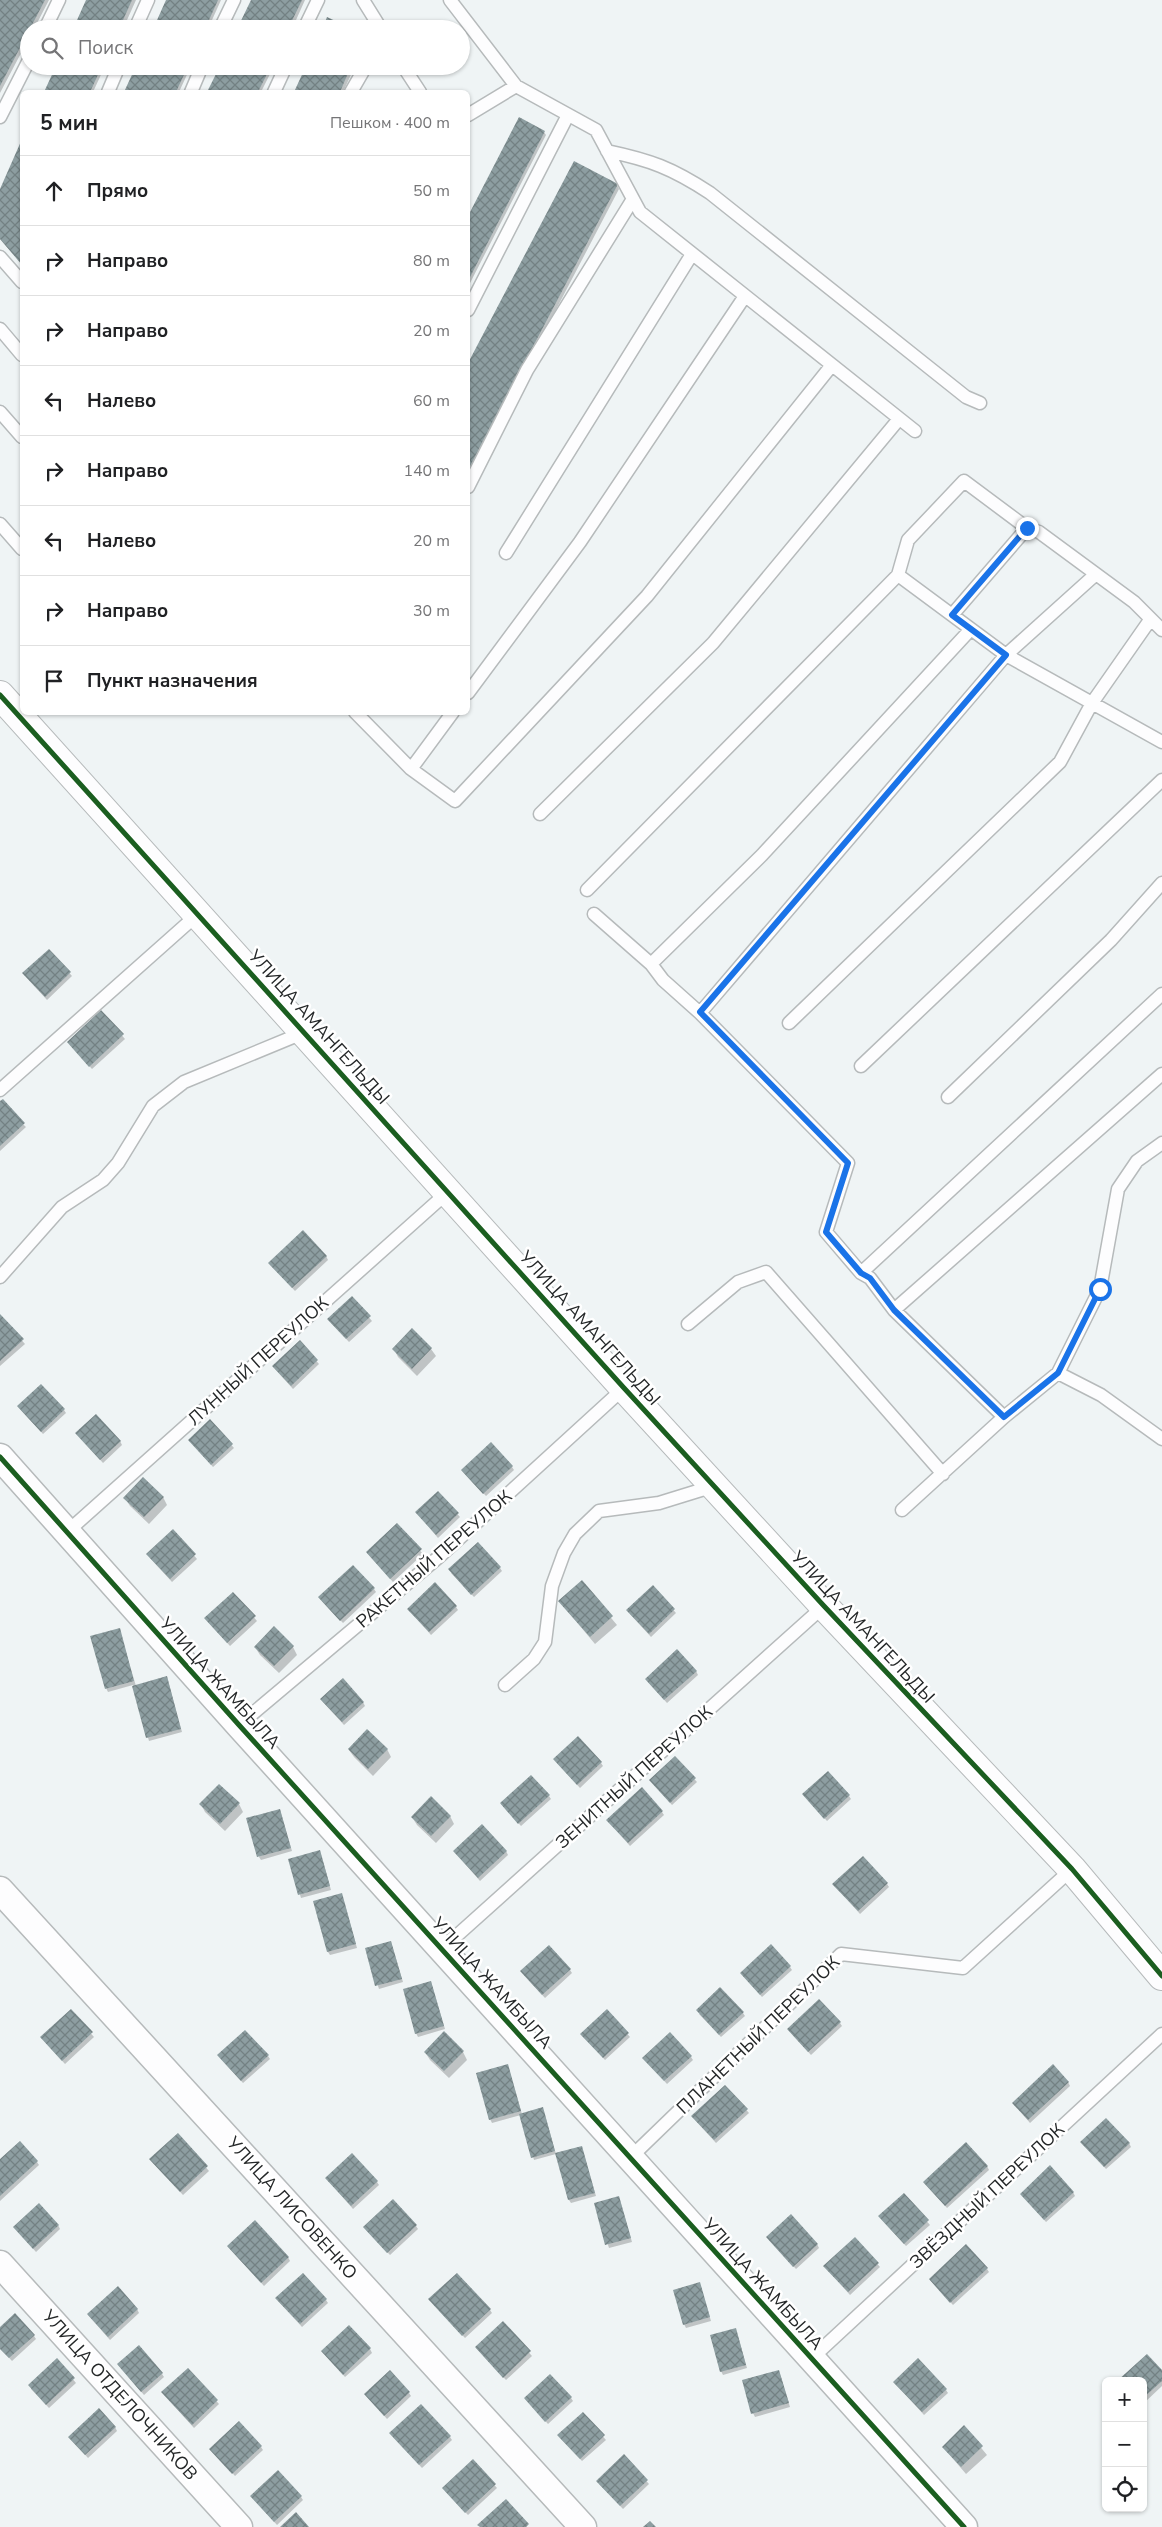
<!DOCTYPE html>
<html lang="ru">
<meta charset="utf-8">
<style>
body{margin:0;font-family:"Nunito Sans",sans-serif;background:#f6f6f6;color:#202124}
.controls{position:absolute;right:15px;bottom:15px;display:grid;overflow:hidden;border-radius:8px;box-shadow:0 1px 4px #0004}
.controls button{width:45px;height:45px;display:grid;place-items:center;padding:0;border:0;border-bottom:1px solid #e0e0e0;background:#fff;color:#202124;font:25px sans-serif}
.stop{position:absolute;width:15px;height:15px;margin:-11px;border:4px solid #1a73e8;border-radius:50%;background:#fff}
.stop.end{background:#1a73e8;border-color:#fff;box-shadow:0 1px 5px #0008}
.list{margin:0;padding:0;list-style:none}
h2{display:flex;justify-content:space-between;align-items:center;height:65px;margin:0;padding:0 20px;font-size:21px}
h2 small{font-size:16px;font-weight:400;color:#757577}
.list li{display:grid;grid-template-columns:32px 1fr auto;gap:15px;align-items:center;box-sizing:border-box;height:70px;padding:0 20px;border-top:1px solid #e0e0e0}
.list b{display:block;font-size:19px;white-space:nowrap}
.list em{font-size:16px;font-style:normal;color:#757577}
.icon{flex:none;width:28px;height:28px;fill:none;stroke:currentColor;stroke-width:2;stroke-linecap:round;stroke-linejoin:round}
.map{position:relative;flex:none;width:1162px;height:2527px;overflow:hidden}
.search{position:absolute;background:#fff;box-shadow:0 1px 4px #0004;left:20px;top:20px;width:450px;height:55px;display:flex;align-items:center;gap:12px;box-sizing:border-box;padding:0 18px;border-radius:28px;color:#757577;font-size:19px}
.panel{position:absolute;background:#fff;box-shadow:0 1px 4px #0004;left:20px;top:90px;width:450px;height:625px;border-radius:8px}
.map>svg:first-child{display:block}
</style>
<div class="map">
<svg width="1162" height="2527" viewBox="0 0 1162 2527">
<defs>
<pattern id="building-cross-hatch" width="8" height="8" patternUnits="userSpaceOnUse" patternTransform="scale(1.25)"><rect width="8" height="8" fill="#8d9ea1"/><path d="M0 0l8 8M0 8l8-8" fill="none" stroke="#738183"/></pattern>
</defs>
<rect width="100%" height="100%" fill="#eff4f5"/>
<!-- shadow -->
<path fill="#0003" d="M0 0H49L34 29H29V38L0 93Z
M88 0H136L123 29H74Z
M168 0H221L208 29H155Z
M252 0H305L292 29H239Z
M57 66H105L93 92H45Z
M138 66H191L179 92H126Z
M221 66H274L261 92H208Z
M307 66H355L343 92H295Z
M519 119 544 132 546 135 468 287V219Z
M22 142V264L0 239V192Z
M574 163 617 185 619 189 468 478V366Z
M49 950 72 976 47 1000 26 977Z
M101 1011 125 1039 92 1069 70 1045Z
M0 1103 26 1127 0 1151Z
M326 1256 328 1260 295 1291 272 1266Z
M352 1298 372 1321 349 1342 331 1323Z
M0 1316 25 1344 0 1366Z
M300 1342 319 1364 293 1389 275 1369Z
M394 1349H431L436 1356 417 1376 398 1357Z
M21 1410H64L66 1413 43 1434Z
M210 1421 234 1448 213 1467 189 1440Z
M77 1434 120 1441 122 1445 103 1463Z
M512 1467 514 1470 486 1496 464 1473Z
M438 1493 460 1517 438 1538 417 1513Z
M163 1497 167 1505 149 1524 130 1506 125 1498Z
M397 1525 423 1554 393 1582 367 1553Z
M173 1531 197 1559 172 1582 150 1558Z
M500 1568 502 1571 474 1597 451 1573Z
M581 1582 617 1625 595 1644 559 1601Z
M653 1587 676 1613 651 1637 630 1614Z
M374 1589 376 1592 343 1623 322 1601Z
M233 1593 257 1621 230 1646 208 1622Z
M456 1607 458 1610 431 1635 408 1609Z
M119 1629 136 1686 168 1681 182 1732 149 1741 133 1685 108 1692 106 1688Z
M255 1647H293L297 1655 279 1673 260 1655Z
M696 1671 698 1675 667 1703 648 1682Z
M323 1702H363L365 1706 344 1725Z
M387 1749 391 1757 373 1776 354 1757 349 1750Z
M675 1758 697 1782 672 1805 651 1781Z
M557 1763H601L603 1766 580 1788Z
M804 1795 849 1796 851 1799 827 1821Z
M549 1796 551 1799 521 1826 501 1804Z
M201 1804H239L243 1812 225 1831 205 1812Z
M280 1810 292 1851 261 1860 259 1857Z
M662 1812 664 1815 630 1846 608 1821Z
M450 1816 454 1824 436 1843 417 1825 412 1817Z
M320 1851 331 1890 301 1898 290 1860Z
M454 1851H506L508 1855 480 1881Z
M887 1884 889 1887 860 1914 836 1887Z
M343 1898 357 1948 330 1955 328 1952Z
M391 1942 403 1982 379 1989 366 1949Z
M790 1967 792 1970 762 1997 741 1973Z
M570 1970 572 1973 545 1998 524 1975Z
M431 1982 445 2029 418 2037 416 2033Z
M71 2011 94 2037 65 2064 44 2041Z
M607 2011 630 2037 605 2060 584 2037Z
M743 2013 745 2016 721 2037 699 2014Z
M840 2023 842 2026 811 2055 791 2033Z
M425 2052H463L467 2060 449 2078 430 2060Z
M268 2056 270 2059 243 2083 221 2059Z
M691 2057 693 2060 667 2084 646 2061Z
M508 2066 522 2114 544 2112 556 2154 534 2160 521 2115 492 2123 490 2119Z
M1068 2082 1070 2086 1030 2123 1013 2103Z
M725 2086 749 2113 716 2143 695 2120Z
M178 2135 209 2171 183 2195 153 2163Z
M1129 2143 1131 2147 1106 2169 1084 2145Z
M583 2151 596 2196 571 2203 569 2200Z
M0 2161 37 2162 39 2165 0 2201Z
M987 2166 989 2170 947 2208 925 2183Z
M326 2178 377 2182 379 2185 353 2209Z
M1073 2192 1075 2196 1046 2222 1021 2194Z
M904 2195 930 2225 906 2246 882 2220Z
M619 2197 632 2242 609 2248 595 2204Z
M58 2225 60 2229 36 2252 15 2228Z
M416 2226 418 2229 390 2255 366 2230Z
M767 2237 817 2244 819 2248 796 2269Z
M855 2239 880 2267 850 2295 825 2267Z
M230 2249 288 2257 290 2261 264 2286Z
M987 2269 989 2272 953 2305 930 2280Z
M701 2287 711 2321 686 2328 684 2324Z
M326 2300 328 2303 302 2327 279 2302Z
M432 2303 490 2310 492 2313 465 2338Z
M137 2309 139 2313 110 2340 88 2315Z
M503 2323 532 2356 506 2380 476 2348Z
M0 2329 34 2336 36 2339 12 2361 0 2348Z
M737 2333 747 2368 723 2375 721 2371Z
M370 2349 372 2353 345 2377 322 2351Z
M57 2360 76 2383 49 2408 31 2389Z
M118 2365 162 2374 164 2377 144 2395Z
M188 2369 219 2404 194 2428 165 2396Z
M779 2371 790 2407 755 2417 753 2413Z
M1162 2372V2386L1143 2404V2381Z
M897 2385 946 2390 948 2393 924 2415Z
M409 2393 411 2396 387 2419 366 2395Z
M571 2398 573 2401 548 2424 525 2399Z
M583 2414 606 2440 582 2461 561 2439Z
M115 2427 117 2431 88 2458 72 2440Z
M964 2427 987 2455 966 2474 943 2447Z
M393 2437H450L452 2440 422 2468Z
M261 2447 263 2450 235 2476 213 2452Z
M624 2456 649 2484 623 2509 599 2484Z
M473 2461 497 2488 468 2515 445 2491Z
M301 2497 303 2500 277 2525 254 2500Z"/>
<!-- building -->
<path fill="url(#building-cross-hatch)" d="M0 0H45L0 86Z
M86 0H132L119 29H73Z
M166 0H218L205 29H153Z
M251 0H302L288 29H237Z
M327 17 353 29H322Z
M56 66H102L90 92H44Z
M136 66H188L176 92H124Z
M220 66H271L258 92H207Z
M306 66H351L340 92H294Z
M519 117 545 131 468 281V216Z
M22 139V265L0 239V189Z
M574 161 618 184 468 471V363Z
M49 949 71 972 45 997 22 973Z
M101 1010 124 1034 89 1067 67 1042Z
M3 1099 25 1123 0 1146V1101Z
M303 1230 327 1256 292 1288 268 1263Z
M352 1296 371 1316 346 1339 327 1319Z
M0 1314 24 1339 0 1361Z
M412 1328 432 1348 412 1369 392 1349Z
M300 1340 318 1360 291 1386 272 1366Z
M41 1384 65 1409 41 1432 17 1406Z
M96 1414 121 1441 100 1460 75 1433Z
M210 1419 233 1444 211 1465 188 1440Z
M491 1442 513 1466 483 1494 461 1470Z
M143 1477 164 1497 144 1517 123 1498Z
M438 1491 459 1513 436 1535 415 1512Z
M397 1523 422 1549 390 1579 366 1552Z
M173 1529 196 1554 170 1579 146 1554Z
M478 1542 501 1567 471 1595 448 1569Z
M353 1565 375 1588 340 1621 318 1597Z
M582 1580 613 1616 590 1637 558 1601Z
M435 1582 457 1606 429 1632 407 1609Z
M653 1585 675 1609 649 1634 626 1610Z
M233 1592 256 1616 227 1643 204 1618Z
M274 1626 294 1646 274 1666 254 1647Z
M120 1628 134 1681 105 1689 90 1636Z
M677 1649 697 1671 664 1700 645 1679Z
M167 1676 181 1729 146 1738 132 1686Z
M343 1678 364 1702 342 1722 320 1699Z
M367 1729 388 1749 368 1769 348 1749Z
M578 1736 602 1762 577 1785 553 1759Z
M675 1756 696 1778 670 1803 649 1780Z
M828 1771 850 1795 824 1819 802 1794Z
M531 1775 550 1795 518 1824 500 1803Z
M219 1784 240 1803 220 1824 199 1804Z
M642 1787 663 1811 628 1843 606 1820Z
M431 1796 451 1816 431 1836 411 1817Z
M280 1809 291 1848 257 1857 246 1818Z
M482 1824 507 1851 478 1878 453 1851Z
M320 1850 330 1886 298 1895 288 1859Z
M863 1856 888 1883 858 1911 832 1884Z
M342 1893 356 1944 327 1952 313 1901Z
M391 1941 402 1979 375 1986 365 1948Z
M771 1944 791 1966 760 1995 740 1973Z
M549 1945 571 1969 542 1995 520 1971Z
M431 1981 444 2026 415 2034 403 1989Z
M720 1987 744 2012 719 2035 696 2010Z
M819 1999 841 2022 808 2052 787 2029Z
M71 2009 93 2032 62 2061 40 2037Z
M607 2009 629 2033 603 2058 580 2034Z
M245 2030 269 2055 241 2081 217 2055Z
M444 2031 464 2051 444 2071 424 2052Z
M670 2032 692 2056 664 2081 642 2058Z
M508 2064 521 2111 489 2120 476 2073Z
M1053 2064 1069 2082 1028 2120 1012 2103Z
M725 2085 748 2109 714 2140 691 2116Z
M543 2107 555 2151 531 2158 519 2114Z
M1106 2118 1130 2143 1104 2167 1080 2142Z
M178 2133 208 2166 180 2192 149 2159Z
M20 2141 38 2161 0 2196V2159Z
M966 2142 988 2166 945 2206 923 2182Z
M582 2146 595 2193 568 2200 555 2153Z
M352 2153 378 2181 351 2206 325 2178Z
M1050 2165 1074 2192 1044 2220 1020 2194Z
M904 2193 929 2220 904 2244 878 2216Z
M619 2196 631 2238 605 2245 594 2203Z
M393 2199 417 2225 387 2253 363 2227Z
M39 2203 59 2225 33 2249 13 2227Z
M791 2214 818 2244 793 2267 766 2237Z
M255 2220 289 2257 261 2283 227 2246Z
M855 2237 879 2263 848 2292 823 2266Z
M966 2244 988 2268 950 2303 929 2279Z
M303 2273 327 2299 300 2324 275 2298Z
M457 2273 491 2309 462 2336 428 2299Z
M700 2282 710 2317 683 2325 673 2290Z
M118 2286 138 2309 108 2337 87 2314Z
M15 2313 35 2335 9 2358 0 2349V2327Z
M503 2321 531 2351 503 2378 475 2347Z
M349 2325 371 2348 343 2375 321 2351Z
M736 2328 746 2365 720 2372 710 2335Z
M139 2345 163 2373 141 2392 117 2364Z
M1147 2354 1162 2370V2381L1143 2398V2381H1117Z
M57 2358 75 2378 46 2405 28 2385Z
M918 2358 947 2389 922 2412 893 2382Z
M188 2368 218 2400 192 2425 161 2392Z
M390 2370 410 2392 384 2416 364 2394Z
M779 2370 789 2403 751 2414 742 2380Z
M550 2374 572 2397 545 2422 524 2398Z
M421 2404 451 2436 419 2465 389 2433Z
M99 2408 116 2427 85 2455 68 2437Z
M583 2412 605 2435 580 2459 557 2435Z
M239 2421 262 2446 232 2474 209 2449Z
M964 2425 983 2446 961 2467 942 2447Z
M624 2454 648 2480 620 2506 596 2481Z
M473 2459 496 2484 465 2513 442 2488Z
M278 2470 302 2496 274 2522 250 2496Z
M506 2499 529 2524 526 2527H480L477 2525Z
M296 2512 309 2527H280Z
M650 2521 656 2527H643Z"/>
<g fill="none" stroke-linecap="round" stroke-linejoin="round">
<!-- service casing -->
<g stroke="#b6babb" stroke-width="15">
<path id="service" d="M363 0 381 29
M450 0 516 86
M45 29 59 0
M135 29 148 0
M220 29 234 0
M304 29 318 0
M403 66 420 92
M108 92 119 66
M191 92 202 66
M274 92 286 66
M351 92 366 66
M468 115 516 86 596 130 640 212 915 431
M0 117 29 60
M607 151C650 160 672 168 710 193L966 397 980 403
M0 257 22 282
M468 310 568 115
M0 329 22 355
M0 412 22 437
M468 487 527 370 633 199
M0 524 22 549
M506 553 692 254
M898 575 908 540 964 481 1027 528 1039 532 1134 602 1162 630
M952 615 1027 528
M468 693 580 542 745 296
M355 712 411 769 455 801 647 596 832 365
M411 769 453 712
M540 814 713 643 899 419
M587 890 898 575 1006 655 1162 742
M594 914 651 964 663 980 700 1013 848 1163 826 1232 861 1273 870 1278 894 1310 1004 1417
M651 964 762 855 971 629
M700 1013 1006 655 1096 574
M789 1023 1060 762 1092 703 1150 620
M861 1066 1162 780
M0 1090 198 914
M948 1097 1111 940 1162 883
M861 1273 1162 994
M0 1277 62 1207 103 1180 118 1163 153 1106 184 1082 305 1032
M894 1310 1162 1074
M688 1324 738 1282 766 1272 943 1474
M1058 1373 1101 1395 1162 1439
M902 1510 1004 1417 1058 1373 1100 1289 1118 1189 1137 1161 1162 1143
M67 1532 449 1191
M505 1685 534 1659 545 1642 552 1586 564 1553 575 1534 599 1511 659 1503 714 1486
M239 1725 440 1556 624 1388
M443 1948 824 1606
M631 2157 841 1954 963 1968 1072 1869
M812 2358 1162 2034"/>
</g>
<!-- minor casing -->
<g stroke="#b6babb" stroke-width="29">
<path id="minor" d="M0 1457 239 1725 964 2527
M0 1890 583 2527
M0 2264 239 2527"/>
</g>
<!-- tertiary casing -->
<g stroke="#b6babb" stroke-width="30">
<path id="tertiary" d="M0 695 624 1388 824 1606 1072 1869 1162 1976"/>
</g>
<!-- service -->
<use href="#service" stroke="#fdfdfe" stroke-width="12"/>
<!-- minor -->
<use href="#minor" stroke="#fdfdfe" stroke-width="26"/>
<!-- tertiary -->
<use href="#tertiary" stroke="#fdfdfe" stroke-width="28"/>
<!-- cycleway casing -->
<g stroke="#fff" stroke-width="8">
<path id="cycleway" d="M0 695 624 1388 824 1606 1072 1869 1162 1976
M0 1457 239 1725 964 2527"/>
</g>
<!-- cycleway -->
<use href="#cycleway" stroke="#1b5e20" stroke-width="5"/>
</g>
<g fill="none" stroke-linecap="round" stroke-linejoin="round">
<!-- route -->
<path stroke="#1a73e8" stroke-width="6" d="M1027 528 952 615 1006 655 700 1012 848 1163 826 1232 861 1273 870 1278 894 1310 1004 1417 1058 1373 1100 1289"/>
</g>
<g text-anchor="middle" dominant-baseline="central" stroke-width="5" stroke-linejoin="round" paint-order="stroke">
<!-- street labels -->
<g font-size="18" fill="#242728" stroke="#fff">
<text transform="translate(319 1027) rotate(48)">УЛИЦА АМАНГЕЛЬДЫ</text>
<text transform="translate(590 1328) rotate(48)">УЛИЦА АМАНГЕЛЬДЫ</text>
<text transform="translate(258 1361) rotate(-42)">ЛУННЫЙ ПЕРЕУЛОК</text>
<text transform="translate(434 1559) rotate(-41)">РАКЕТНЫЙ ПЕРЕУЛОК</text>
<text transform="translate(863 1627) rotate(47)">УЛИЦА АМАНГЕЛЬДЫ</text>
<text transform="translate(220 1683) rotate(48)">УЛИЦА ЖАМБЫЛА</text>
<text transform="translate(634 1777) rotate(-42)">ЗЕНИТНЫЙ ПЕРЕУЛОК</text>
<text transform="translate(492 1983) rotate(48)">УЛИЦА ЖАМБЫЛА</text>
<text transform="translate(758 2035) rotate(-44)">ПЛАНЕТНЫЙ ПЕРЕУЛОК</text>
<text transform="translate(987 2196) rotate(-43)">ЗВЁЗДНЫЙ ПЕРЕУЛОК</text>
<text transform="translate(292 2208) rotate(48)">УЛИЦА ЛИСОВЕНКО</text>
<text transform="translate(763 2284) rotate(48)">УЛИЦА ЖАМБЫЛА</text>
<text transform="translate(120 2395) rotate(48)">УЛИЦА ОТДЕЛОЧНИКОВ</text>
</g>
</g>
</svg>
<div class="controls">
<button>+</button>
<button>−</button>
<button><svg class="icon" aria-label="locate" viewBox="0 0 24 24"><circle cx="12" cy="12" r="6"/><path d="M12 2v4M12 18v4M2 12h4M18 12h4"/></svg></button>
</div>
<div class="stop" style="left:1100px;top:1289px"></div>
<div class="stop end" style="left:1027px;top:528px"></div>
<div class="search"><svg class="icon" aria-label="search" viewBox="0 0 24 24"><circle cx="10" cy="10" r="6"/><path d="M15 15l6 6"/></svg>Поиск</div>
<section class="panel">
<h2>5 мин<small>Пешком · 400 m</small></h2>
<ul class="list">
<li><svg class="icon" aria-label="ahead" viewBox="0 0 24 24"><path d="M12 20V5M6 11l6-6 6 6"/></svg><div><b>Прямо</b></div><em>50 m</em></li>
<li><svg class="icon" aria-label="right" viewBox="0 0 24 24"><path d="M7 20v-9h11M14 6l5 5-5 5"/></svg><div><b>Направо</b></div><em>80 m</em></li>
<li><svg class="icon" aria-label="right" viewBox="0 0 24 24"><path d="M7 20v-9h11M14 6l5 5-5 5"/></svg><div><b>Направо</b></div><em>20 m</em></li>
<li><svg class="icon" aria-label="left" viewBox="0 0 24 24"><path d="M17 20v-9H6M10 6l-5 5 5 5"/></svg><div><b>Налево</b></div><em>60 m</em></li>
<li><svg class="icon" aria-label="right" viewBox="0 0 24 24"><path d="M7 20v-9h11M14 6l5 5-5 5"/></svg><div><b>Направо</b></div><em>140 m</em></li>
<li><svg class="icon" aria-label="left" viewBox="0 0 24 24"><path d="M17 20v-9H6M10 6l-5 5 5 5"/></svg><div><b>Налево</b></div><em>20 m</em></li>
<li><svg class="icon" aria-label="right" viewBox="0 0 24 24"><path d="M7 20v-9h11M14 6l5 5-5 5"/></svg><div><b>Направо</b></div><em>30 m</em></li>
<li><svg class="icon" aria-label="arrive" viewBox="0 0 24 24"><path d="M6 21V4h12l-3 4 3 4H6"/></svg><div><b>Пункт назначения</b></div></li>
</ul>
</section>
</div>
